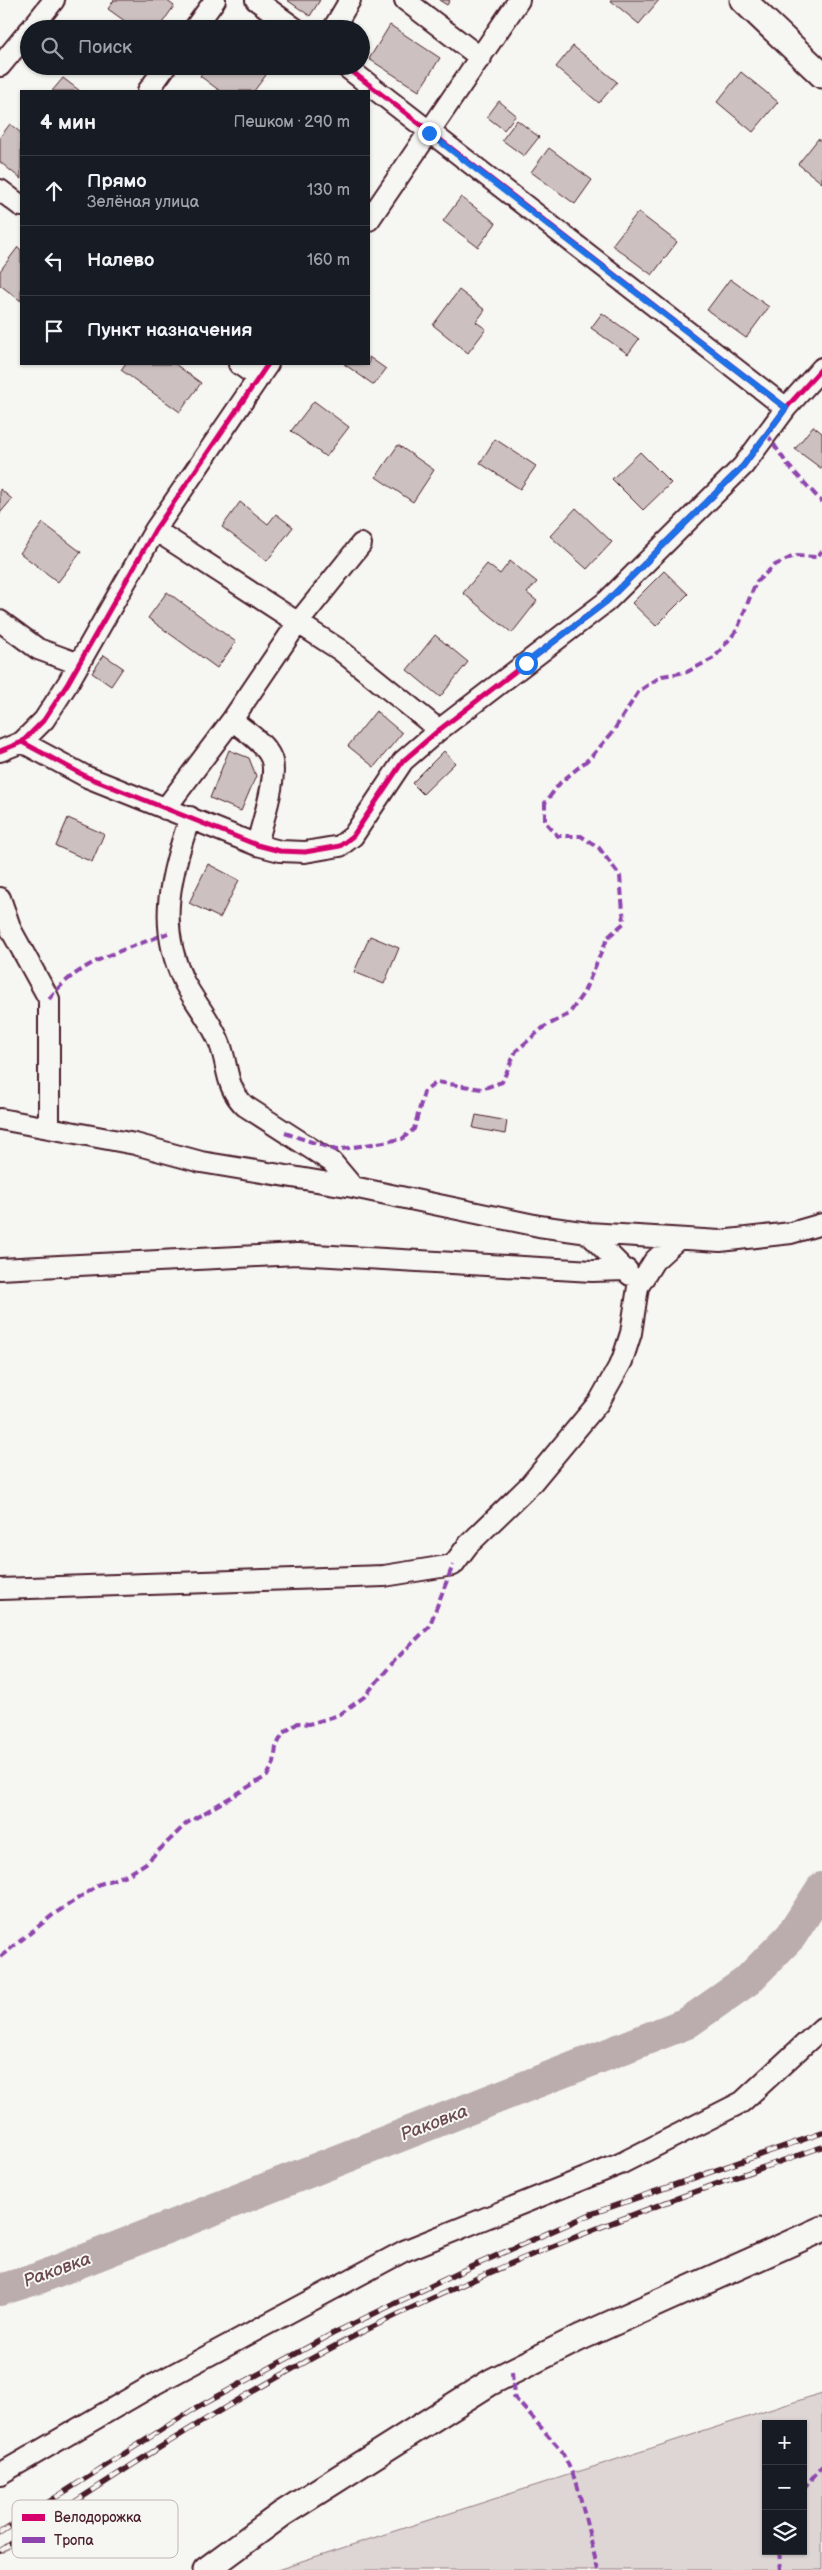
<!DOCTYPE html>
<html lang="ru">
<meta charset="utf-8">
<style>
body{margin:0;font-family:"Balsamiq Sans",sans-serif;background:#242831;color:#f1f3f6}
.controls{position:absolute;right:15px;bottom:15px;display:grid;overflow:hidden;border-radius:0px;box-shadow:0 1px 4px #0004}
.controls button{width:45px;height:45px;display:grid;place-items:center;padding:0;border:0;border-bottom:1px solid #363941;background:#171b24;color:#f1f3f6;font:25px sans-serif}
.stop{position:absolute;width:15px;height:15px;margin:-11px;border:4px solid #1a73e8;border-radius:50%;background:#fff}
.stop.end{background:#1a73e8;border-color:#fff;box-shadow:0 1px 5px #0008}
.list{margin:0;padding:0;list-style:none}
h2{display:flex;justify-content:space-between;align-items:center;height:65px;margin:0;padding:0 20px;font-size:21px}
h2 small{font-size:16px;font-weight:400;color:#9ea1a6}
.list li{display:grid;grid-template-columns:32px 1fr auto;gap:15px;align-items:center;box-sizing:border-box;height:70px;padding:0 20px;border-top:1px solid #363941}
.list b{display:block;font-size:19px;white-space:nowrap}
.list p{margin:0;font-size:16px;white-space:nowrap;color:#9ea1a6}
.list em{font-size:16px;font-style:normal;color:#9ea1a6}
.icon{flex:none;width:28px;height:28px;fill:none;stroke:currentColor;stroke-width:2;stroke-linecap:round;stroke-linejoin:round}
.map{position:relative;flex:none;width:822px;height:2570px;overflow:hidden}
.search{position:absolute;background:#171b24;box-shadow:0 1px 4px #0004;left:20px;top:20px;width:350px;height:55px;display:flex;align-items:center;gap:12px;box-sizing:border-box;padding:0 18px;border-radius:28px;color:#9ea1a6;font-size:19px}
.panel{position:absolute;background:#171b24;box-shadow:0 1px 4px #0004;left:20px;top:90px;width:350px;height:275px;border-radius:0px}
.map>svg:first-child{display:block}
</style>
<div class="map">
<svg width="822" height="2570" viewBox="0 0 822 2570">
<rect width="100%" height="100%" fill="#f6f6f2"/>
<filter id="ink" filterUnits="userSpaceOnUse"><feTurbulence type="fractalNoise" baseFrequency=".02" numOctaves="2"/><feDisplacementMap in="SourceGraphic" scale="10" xChannelSelector="R" yChannelSelector="G"/><feConvolveMatrix kernelMatrix="1 2 1 2 8 2 1 2 1" color-interpolation-filters="sRGB"/></filter>
<g filter="url(#ink)">
<!-- green -->
<path fill="#ddd6d5" stroke="#947a80" fill-rule="evenodd" d="M822 2393V2570H274ZM766 2424H803V2551H766Z"/>
<g fill="none" stroke-linecap="round" stroke-linejoin="round">
<!-- river -->
<path stroke="#bbadae" stroke-width="32" d="M0 2290 39 2278 687 2023 747 1981 791 1936 822 1888"/>
</g>
<!-- building -->
<path fill="#ccc1c0" stroke="#4a1f2b" d="M114 0H166L174 6 158 29H136L108 9Z
M287 0H320L310 16Z
M439 0H450L447 5Z
M610 0H659L639 24Z
M390 25 440 58 419 91 369 59Z
M573 46 617 82 599 103 556 67Z
M207 66H254L266 75 254 91H220L200 76Z
M741 72 778 102 753 132 717 102Z
M63 78 80 91H52Z
M499 101 516 115 504 130 487 117Z
M517 120 539 137 524 156 502 140Z
M10 124 21 133V179L0 162V137Z
M818 139 822 142V183L798 164Z
M549 148 592 180 575 204 531 172Z
M461 197 496 223 478 247 443 221Z
M638 212 677 242 652 275 612 245Z
M18 247 21 250V301L0 285V271Z
M730 279 769 307 746 338 707 310Z
M459 290 485 310 476 322 486 329 468 353 433 325Z
M602 313 639 339 628 354 591 328Z
M369 357 386 369 374 385 344 364H369Z
M125 364H175L201 383 180 412 121 370Z
M314 401 349 427 326 457 291 431Z
M813 426 822 433V469L795 449Z
M495 439 536 466 520 489 480 463Z
M398 445 434 470 413 502 376 477Z
M640 452 671 483 643 510 612 479Z
M0 489 12 499 0 513Z
M240 502 268 524 276 514 293 527 267 561 222 527Z
M576 508 612 542 587 569 550 536Z
M43 523 81 552 58 582 20 553Z
M510 561 537 582 527 593 537 601 512 633 463 593 487 564 500 574Z
M664 571 688 594 656 626 632 603Z
M167 592 236 642 217 668 148 618Z
M435 635 468 662 440 697 407 670Z
M104 655 123 668 111 686 92 673Z
M376 711 402 733 374 767 348 746Z
M229 750 249 758 256 776 241 811 210 798Z
M444 751 455 763 423 794 412 783Z
M68 818 104 834 92 862 56 846Z
M208 864 239 880 220 918 189 903Z
M370 936 399 948 384 984 354 972Z
M476 1115 507 1121 505 1134 473 1128Z"/>
<g fill="none" stroke-linecap="round" stroke-linejoin="round">
<!-- minor casing -->
<g stroke="#4a1f2b" stroke-width="24">
<path id="minor" d="M256 0 296 29
M405 0 481 58
M31 29 54 0
M194 29 215 0
M333 29 350 0
M0 66 29 31
M345 66 786 408 822 368
M148 91 166 66
M0 190 21 206
M369 220 519 0
M239 364 259 378
M155 530 340 650 439 730
M0 621 38 649 79 664
M232 720C244 730 265 743 271 758 279 776 261 825 257 845
M22 742 87 777 257 845 280 851 305 852 340 846 353 836 403 761 439 730 607 601 743 466 786 408
M0 751 22 742 44 720 68 683 155 530 268 364
M165 809 232 720 297 624 361 544
M190 817C171 875 156 924 184 982 195 1003 212 1022 220 1044 229 1068 225 1087 245 1106L332 1162 353 1187
M0 898 11 930 49 999V1128
M0 1119 135 1144 201 1162 353 1187 539 1226 588 1233 720 1241 791 1233 822 1224
M588 1233 630 1275
M0 1269 297 1254 592 1271 627 1270
M0 1589 384 1576 453 1565 468 1545 530 1485 599 1402 622 1361 631 1333 638 1287 654 1261 677 1240
M0 2474 155 2384 404 2251 620 2164 742 2102 822 2028"/>
</g>
<!-- major casing -->
<g stroke="#4a1f2b" stroke-width="29">
<path id="major" d="M743 0 822 75
M206 2570 282 2514 491 2382 579 2338 822 2229"/>
</g>
<!-- minor -->
<use href="#minor" stroke="#f6f6f2" stroke-width="20"/>
<!-- major -->
<use href="#major" stroke="#f6f6f2" stroke-width="25"/>
<!-- rail casing -->
<g stroke="#4a1f2b" stroke-width="5.5">
<path id="rail" d="M0 2533 191 2411 332 2334 464 2270 591 2214 822 2133
M0 2551C109 2479 219 2407 335 2346 490 2265 656 2204 822 2147"/>
</g>
<!-- rail -->
<use href="#rail" stroke="#f6f6f2" stroke-width="4" stroke-dasharray="11" stroke-linecap="butt"/>
<!-- quiet -->
<path stroke="#8e44ad" stroke-width="4" stroke-dasharray="8 4" stroke-linecap="butt" d="M767 434 787 464 822 502
M49 999C79 960 123 951 168 933
M285 1133 336 1150 402 1139 414 1129 424 1092 437 1082 482 1089 502 1082 516 1051 544 1027 569 1014 584 992 608 937 624 923 620 876 599 848 581 836H558L545 822V803L560 783 591 757 612 733 639 691 662 676 687 672 714 658 737 630 756 582 775 565 794 556 817 557 822 551
M0 1957 54 1914 100 1884 129 1874 146 1863 187 1823 267 1776 274 1763 276 1747 283 1733 298 1723 309 1724 339 1715 364 1697 396 1659 429 1627 453 1565
M512 2372 514 2397 562 2451 577 2484 598 2570
M803 2489 822 2466
M779 2551 781 2570"/>
<!-- cycleway casing -->
<g stroke="#f6f6f2" stroke-width="8">
<path id="cycleway" d="M345 66 786 408 822 368
M22 742 87 777 257 845 280 851 305 852 340 846 353 836 403 761 439 730 607 601 743 466 786 408
M0 751 22 742 44 720 68 683 155 530 268 364"/>
</g>
<!-- cycleway -->
<use href="#cycleway" stroke="#d6006c" stroke-width="5"/>
</g>
</g>
<g fill="none" stroke-linecap="round" stroke-linejoin="round" filter="url(#ink)">
<!-- route -->
<path stroke="#1a73e8" stroke-width="6" d="M429 133 786 408 743 466 607 601 526 663"/>
</g>
<g text-anchor="middle" dominant-baseline="central" stroke-width="4" stroke-linejoin="round" paint-order="stroke">
<!-- water labels -->
<g font-size="18" font-style="italic" fill="#6c4a52" stroke="#f6f6f2">
<text transform="translate(434 2123) rotate(-21)">Раковка</text>
<text transform="translate(57 2270) rotate(-20)">Раковка</text>
</g>
</g>
<!-- legend -->
<rect x="12" y="2500" width="166" height="58" rx="8" fill="#f6f6f2" stroke="#c2b6b6" stroke-width="1"/>
<rect x="22" y="2514" width="23" height="7" fill="#d6006c"/>
<rect x="22" y="2537" width="23" height="6" fill="#8e44ad"/>
<g font-size="14" fill="#4a1f2b">
<text x="54" y="2522">Велодорожка</text>
<text x="54" y="2545">Тропа</text>
</g>
</svg>
<div class="controls">
<button>+</button>
<button>−</button>
<button><svg class="icon" aria-label="layers" viewBox="0 0 24 24"><path d="M12 4l9 5-9 5-9-5zM3 14l9 5 9-5"/></svg></button>
</div>
<div class="stop" style="left:526px;top:663px"></div>
<div class="stop end" style="left:429px;top:133px"></div>
<div class="search"><svg class="icon" aria-label="search" viewBox="0 0 24 24"><circle cx="10" cy="10" r="6"/><path d="M15 15l6 6"/></svg>Поиск</div>
<section class="panel">
<h2>4 мин<small>Пешком · 290 m</small></h2>
<ul class="list">
<li><svg class="icon" aria-label="ahead" viewBox="0 0 24 24"><path d="M12 20V5M6 11l6-6 6 6"/></svg><div><b>Прямо</b><p>Зелёная улица</p></div><em>130 m</em></li>
<li><svg class="icon" aria-label="left" viewBox="0 0 24 24"><path d="M17 20v-9H6M10 6l-5 5 5 5"/></svg><div><b>Налево</b></div><em>160 m</em></li>
<li><svg class="icon" aria-label="arrive" viewBox="0 0 24 24"><path d="M6 21V4h12l-3 4 3 4H6"/></svg><div><b>Пункт назначения</b></div></li>
</ul>
</section>
</div>
